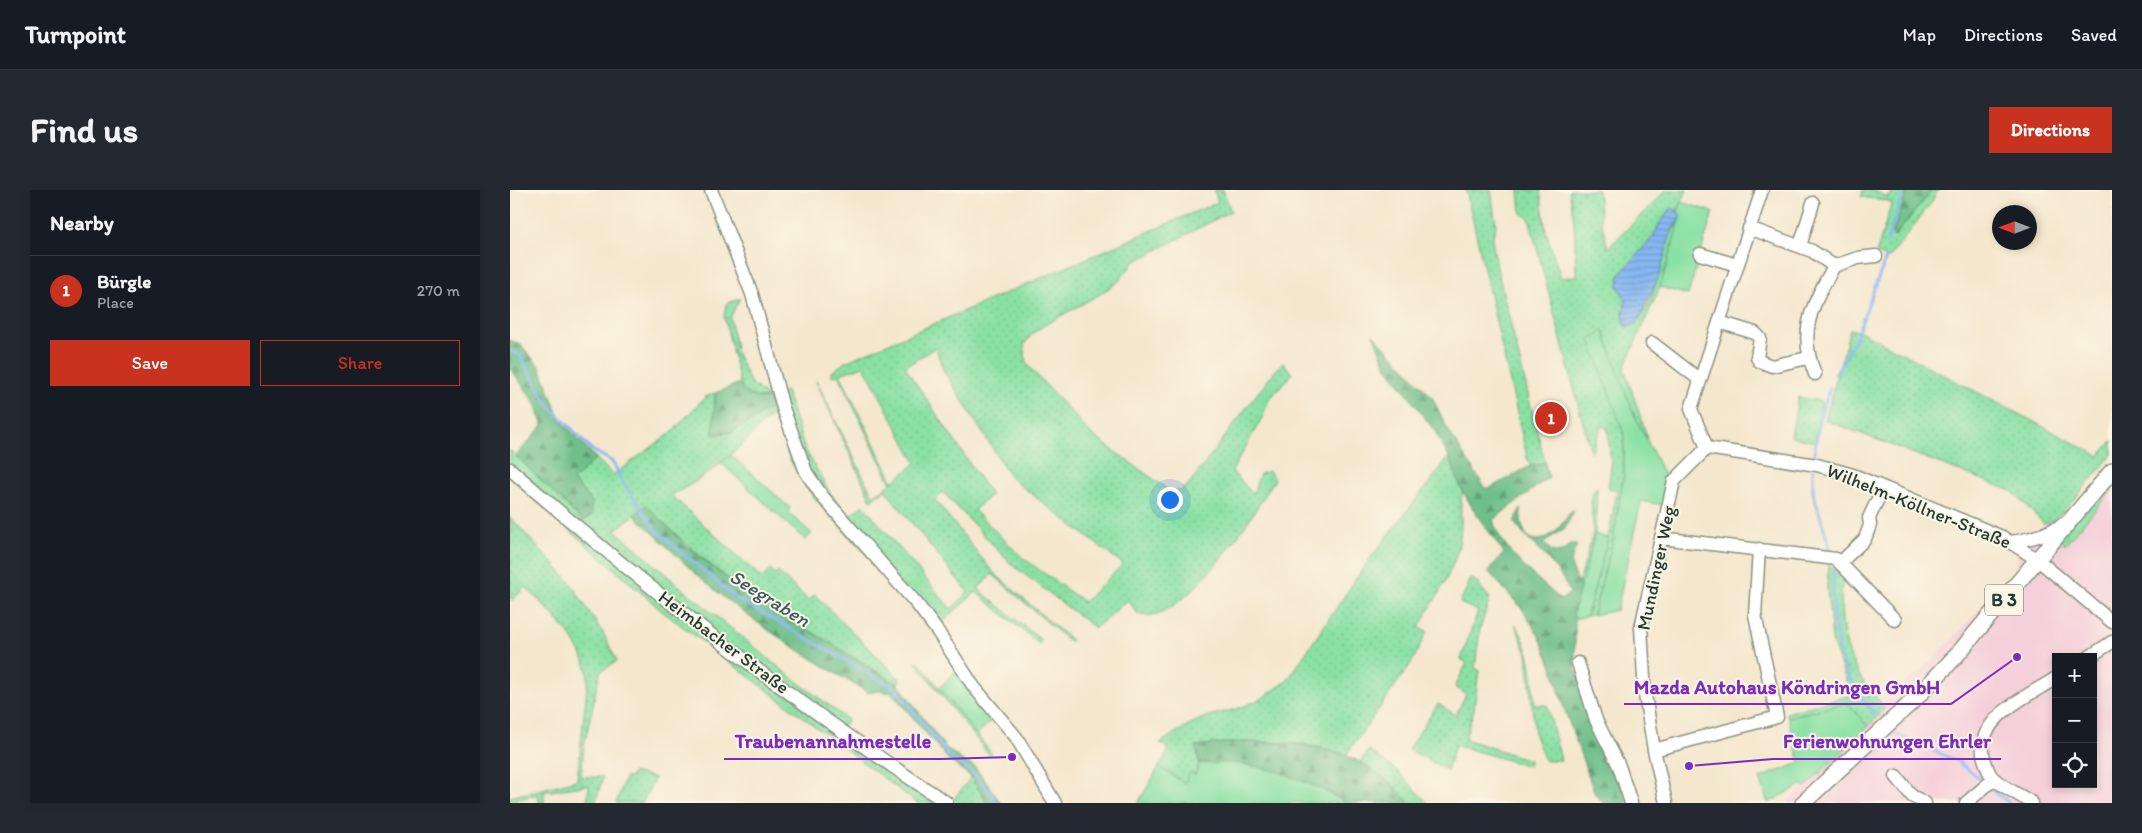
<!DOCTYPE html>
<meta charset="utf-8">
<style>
body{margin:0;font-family:Itim,sans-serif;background:#242831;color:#f1f3f6}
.controls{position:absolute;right:15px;bottom:15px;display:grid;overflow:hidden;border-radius:0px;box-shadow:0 2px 8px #0003}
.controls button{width:45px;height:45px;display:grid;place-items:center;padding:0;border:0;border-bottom:1px solid #363941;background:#171b24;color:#f1f3f6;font:25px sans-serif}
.compass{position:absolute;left:1482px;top:15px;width:45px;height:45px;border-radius:50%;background:#171b24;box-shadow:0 2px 8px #0003;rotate:270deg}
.you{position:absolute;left:659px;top:309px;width:18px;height:18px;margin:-12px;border:4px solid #fff;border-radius:50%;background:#1a73e8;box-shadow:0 0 0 8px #1a73e833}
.badge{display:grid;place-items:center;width:32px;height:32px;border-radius:50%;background:#c8321e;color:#fff;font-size:16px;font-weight:700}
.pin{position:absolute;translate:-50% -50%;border:2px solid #fff;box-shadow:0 1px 5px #0006}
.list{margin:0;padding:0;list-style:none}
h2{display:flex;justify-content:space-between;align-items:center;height:65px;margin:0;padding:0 20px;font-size:21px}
h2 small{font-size:16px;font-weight:400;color:#9ea1a6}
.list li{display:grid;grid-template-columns:32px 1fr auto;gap:15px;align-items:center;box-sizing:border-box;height:70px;padding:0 20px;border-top:1px solid #363941}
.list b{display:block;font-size:19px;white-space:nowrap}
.list p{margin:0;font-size:16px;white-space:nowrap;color:#9ea1a6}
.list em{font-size:16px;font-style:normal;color:#9ea1a6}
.actions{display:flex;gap:10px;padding:15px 20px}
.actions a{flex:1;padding:11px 0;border:1px solid #c8321e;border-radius:0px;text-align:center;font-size:18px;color:#c8321e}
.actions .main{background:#c8321e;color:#fff}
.icon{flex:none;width:28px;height:28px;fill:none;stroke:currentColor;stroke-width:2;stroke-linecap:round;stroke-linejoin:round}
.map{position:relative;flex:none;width:1602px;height:613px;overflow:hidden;border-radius:0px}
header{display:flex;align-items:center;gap:30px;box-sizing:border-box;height:70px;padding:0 25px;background:#171b24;border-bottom:1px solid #363941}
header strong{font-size:24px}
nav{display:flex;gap:28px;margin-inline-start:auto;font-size:18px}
.intro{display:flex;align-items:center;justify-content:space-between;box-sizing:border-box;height:120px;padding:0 30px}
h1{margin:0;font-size:35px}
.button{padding:12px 22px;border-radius:0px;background:#c8321e;color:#fff;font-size:18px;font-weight:700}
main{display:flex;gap:30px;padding:0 30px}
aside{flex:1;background:#171b24;border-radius:0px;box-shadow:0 2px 8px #0003}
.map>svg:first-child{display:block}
</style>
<header>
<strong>Turnpoint</strong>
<nav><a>Map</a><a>Directions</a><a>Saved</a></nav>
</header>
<div class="intro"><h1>Find us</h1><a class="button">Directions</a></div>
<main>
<aside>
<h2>Nearby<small></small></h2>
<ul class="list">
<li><span class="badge">1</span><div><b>Bürgle</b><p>Place</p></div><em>270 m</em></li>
</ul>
<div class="actions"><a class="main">Save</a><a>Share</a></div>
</aside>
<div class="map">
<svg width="1602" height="613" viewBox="0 0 1602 613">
<defs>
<pattern id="grass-dots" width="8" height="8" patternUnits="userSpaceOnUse" patternTransform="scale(1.25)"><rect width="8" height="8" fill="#8ae1a4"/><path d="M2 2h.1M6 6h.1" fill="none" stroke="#77c28e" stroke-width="1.8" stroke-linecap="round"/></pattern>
<pattern id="forest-firs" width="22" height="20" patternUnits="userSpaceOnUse" patternTransform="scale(1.25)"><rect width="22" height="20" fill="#6fbf8a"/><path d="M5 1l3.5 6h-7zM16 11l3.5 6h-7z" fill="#5b9c72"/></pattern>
<pattern id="water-rules" width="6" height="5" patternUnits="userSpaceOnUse" patternTransform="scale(1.25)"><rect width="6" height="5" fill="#86b7f2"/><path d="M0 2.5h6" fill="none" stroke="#6d96c5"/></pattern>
</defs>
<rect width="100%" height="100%" fill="#fcf5e5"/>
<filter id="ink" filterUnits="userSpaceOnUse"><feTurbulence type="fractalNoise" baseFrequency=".02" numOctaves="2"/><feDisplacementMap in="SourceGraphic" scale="10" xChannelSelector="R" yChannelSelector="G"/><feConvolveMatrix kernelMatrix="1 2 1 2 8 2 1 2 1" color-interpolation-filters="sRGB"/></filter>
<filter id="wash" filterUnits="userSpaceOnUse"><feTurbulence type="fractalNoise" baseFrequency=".0096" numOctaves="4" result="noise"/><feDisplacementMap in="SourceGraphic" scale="20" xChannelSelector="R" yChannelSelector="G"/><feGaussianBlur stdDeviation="1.12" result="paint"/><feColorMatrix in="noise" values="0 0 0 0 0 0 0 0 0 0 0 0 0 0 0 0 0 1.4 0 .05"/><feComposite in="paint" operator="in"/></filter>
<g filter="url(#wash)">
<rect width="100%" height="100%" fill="#f4e7cd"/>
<!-- built -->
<path fill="#f5cfda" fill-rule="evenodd" d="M1602 300V613H1276L1371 524 1387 498 1412 481 1506 380 1509 365 1534 334 1545 329 1556 318 1567 327 1555 355ZM1546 467H1583V594H1546Z"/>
<!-- grass -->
<path fill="url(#grass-dots)" stroke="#548f6c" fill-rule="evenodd" d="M704 0H713L721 21 624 72 609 91 590 104 533 136 522 144 514 155 516 172 521 179 582 245 660 301H671L678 295C711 254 739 211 773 172L782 184 759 210 752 228 722 281 743 304 750 284 759 281 765 289C742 327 689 410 647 424 642 426 634 425 628 424L618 410 585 438 500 373 433 302 425 310 483 382 562 451 560 452 482 384 468 399 531 450 529 454 466 402 429 435 404 417 304 308 281 272 265 225 257 229C230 258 197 289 161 305L252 388 260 380 266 385 268 382 298 410 305 405 390 489 388 494C335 465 272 431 225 394 193 370 165 343 136 316L105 340 168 395 276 483 338 530 328 543 425 613H407L152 421 0 288V260L73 330 77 306 63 290 86 268 103 285 161 243 195 207 205 203 204 245 262 218 265 225 273 218 270 204 276 201 295 259 320 303 339 326 353 315 441 419 458 402 375 300 361 310 306 191 363 306 381 294 328 185 322 186V182L335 172 708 12ZM426 157 433 180 502 289 613 374 574 412 513 368 464 320 481 305 395 177ZM354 176 406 273 383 292 330 184Z
M956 0H981L986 36 982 50 987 78 1035 273 1020 276 1017 267Z
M1009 0H1030L1036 42 1051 88 1066 86 1064 31 1059 0H1088L1091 31 1098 58 1156 0H1177L1168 21 1161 18 1149 34 1144 46 1110 84 1108 95 1116 111 1113 125 1121 136C1149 118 1150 53 1171 27L1150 97 1114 178 1138 249C1118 224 1105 171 1093 140L1101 206 1114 243V283L1103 350 1083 425 1077 426 1098 348 1107 301 1098 299 1101 277 1098 240 1092 235 1081 263 1019 28 1011 24Z
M1353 0H1363L1376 7 1382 4V0H1398L1382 45 1384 47 1422 0H1428L1421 13 1379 68 1366 64 1381 15 1379 11 1351 7Z
M230 108 220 128 227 164 240 192 259 208C245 207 236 208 230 193L214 126 216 114Z
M1340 139 1352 142 1589 266 1602 251V265L1561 313 1545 329 1534 334 1502 301 1315 230Z
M1288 207 1312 211 1305 252 1281 247Z
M939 267 953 302C948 317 953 331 950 347 946 380 925 408 909 437L917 441 902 472 836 565C788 548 737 551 686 556 691 575 691 580 675 593L649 577 659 560 650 553 678 535 698 526 727 519 751 509 777 491 856 374Z
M1602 285V300L1555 355 1549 349Z
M1087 297 1085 344 1071 397 1069 393 1083 343 1081 306Z
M0 327 60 392 93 443 107 471 90 482 74 556 71 587H93L85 613H77L79 595 34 602V613H29L28 604 0 612V607L67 590 78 488C75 452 39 422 16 397L2 410 0 407Z
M1319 375 1333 383C1327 438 1335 478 1375 517L1358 537 1338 513 1278 527 1276 523 1341 505 1322 450 1317 397Z
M961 388 970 394 969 396 980 408 970 439 965 478 969 480 964 519 955 549 1019 570 1018 576 945 555 937 580 898 559 928 514 946 525 956 504 945 497 957 473 951 469 968 421 950 413Z
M1005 434C1022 458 1022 486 1025 515H1037L1051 570 1035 571 1025 545 1017 464Z
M408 471 482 564 480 566 406 473Z
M859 560 888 582 918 613H899L881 593 850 572Z
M123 582 145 588 132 613H106L115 588H120Z
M461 587 477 613H449L444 609Z"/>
<!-- forest -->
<path fill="url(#forest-firs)" stroke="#477e5f" d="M1398 0H1422L1384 47V40Z
M863 144 922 207 938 240 975 298H980L1020 276 1035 273 1039 287 983 330C992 363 1027 387 1051 410L1060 403 1053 389 1039 370 1013 344 1004 332 1011 318C1009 338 1018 361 1042 344 1050 338 1056 328 1062 320L1064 321 1055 338 1033 353 1042 361 1048 363 1058 358 1061 353 1067 356C1056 378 1063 377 1071 397L1063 424 1065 429V477L1118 613H1093L1085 604 1054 518 1043 479 1030 448 1013 420 978 381 994 363 966 324 951 298 939 267 924 240 876 176Z
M0 150 10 154 30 177 50 230 86 268 63 290 82 312 81 326 73 331 6 266 33 235 24 211 0 178Z
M230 193C236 208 245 207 259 208L262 218 222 242 203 245 205 203Z
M136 315 177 356 226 396 388 494 435 557 453 571 465 577 491 613H477L461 587 439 570 382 503 368 501 358 503C302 469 244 434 194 391 170 370 148 347 124 325Z
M726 552C798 552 849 554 899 613H837L818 602 736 575 690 573 685 556Z"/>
<!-- garden -->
<path fill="#8ae1a4" stroke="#548f6c" d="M1172 12 1203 22 1178 105 1150 97 1171 27 1168 21Z
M1093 140 1123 222 1157 291 1158 295 1154 315 1131 311 1107 420 1083 425 1103 350 1114 283V244L1080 150Z
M221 265 280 318 278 322 302 344 295 350 211 273Z
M1085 344 1098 348 1077 426 1065 429 1063 424Z
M448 479 484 527 467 545 429 498Z
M1338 513 1358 537 1295 597 1292 595 1258 613 1250 588 1290 573 1278 527Z
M690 573C705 574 722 572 736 575 771 580 807 596 837 613H628L649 577 675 593 680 582 685 585Z"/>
<!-- water -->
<path fill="url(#water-rules)" stroke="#527a93" d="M1162 18 1168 21 1171 27 1161 41 1150 84 1127 133 1121 136H1115L1113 125 1116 111 1108 95 1110 84 1144 46 1149 34Z"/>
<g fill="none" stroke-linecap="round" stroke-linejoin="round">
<!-- stream -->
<path stroke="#86b7f2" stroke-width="3" d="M1377 52 1394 0
M0 161 9 164 36 212 82 260 100 270 105 276 111 290 147 341 226 408 386 499 439 566 460 581 476 597 487 613
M1325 185 1344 152 1376 68
M1304 264 1310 227 1320 198
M1303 279V302L1321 362
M1324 381C1320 432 1326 487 1366 524
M1386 544 1447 571 1470 589
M1481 599 1499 613"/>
</g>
</g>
<g filter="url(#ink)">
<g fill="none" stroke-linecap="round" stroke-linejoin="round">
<!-- minor casing -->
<g stroke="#8a9280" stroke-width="15">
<path id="minor" d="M201 0 242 104 273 218 296 282 312 306 407 414 428 442 464 497 506 547 545 613
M1239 38 1302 61 1324 76C1303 114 1287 141 1305 184
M1290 56 1303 13
M1190 64 1227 75
M1324 76 1348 68 1366 66
M1209 132 1245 143 1250 148 1247 167 1249 171 1262 176 1298 168
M1142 153 1190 190
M1197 258 1307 275 1343 285 1492 347 1528 370 1602 432
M0 279C138 400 284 512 437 613
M1373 298 1359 328 1360 335 1355 349 1330 373 1385 430
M1151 348 1326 369 1330 373
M1501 352C1522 349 1537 344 1555 333
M1579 467 1602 452
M1068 473 1086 530 1109 576 1121 613
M1144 560 1267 527 1245 425 1249 359
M1386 586 1402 606 1415 613
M1156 613 1144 560 1135 505 1131 437 1164 291 1197 258 1181 219 1252 0
M1456 613 1484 589
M1522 613C1510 605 1494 598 1483 588 1478 583 1476 575 1474 568 1463 529 1520 505 1546 488"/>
</g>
<!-- major casing -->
<g stroke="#8a9280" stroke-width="18">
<path id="major" d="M1293 613 1406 508 1446 466 1602 281"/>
</g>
<!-- minor -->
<use href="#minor" stroke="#fff" stroke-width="12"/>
<!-- major -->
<use href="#major" stroke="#fff" stroke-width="15"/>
</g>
</g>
<g text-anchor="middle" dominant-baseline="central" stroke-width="4" stroke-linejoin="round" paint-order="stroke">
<!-- shield labels -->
<rect fill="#fcf5e5" stroke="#617469" stroke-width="1" x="1475" y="394.5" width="38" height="31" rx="4"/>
<g font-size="18" font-weight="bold" fill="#1f3d34">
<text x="1494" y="410">B 3</text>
</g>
<!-- street labels -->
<g font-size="19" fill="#1f3d34" stroke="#fcf5e5">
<text transform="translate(1409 316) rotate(22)">Wilhelm-Köllner-Straße</text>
<text transform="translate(1146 378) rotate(-78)">Mundinger Weg</text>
<text transform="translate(214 452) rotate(37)">Heimbacher Straße</text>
</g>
<!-- water labels -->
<g font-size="20" font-style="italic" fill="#395c64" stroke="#fcf5e5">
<text transform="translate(260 408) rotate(32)">Seegraben</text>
</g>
</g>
<!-- callouts -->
<path fill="none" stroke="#7b2cbf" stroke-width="2" d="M1507 467L1441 514H1114M502 567L431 569H214M1179 576L1263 569H1491"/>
<g fill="#7b2cbf" stroke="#fcf5e5" stroke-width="2">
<circle cx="1507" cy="467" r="5"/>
<circle cx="502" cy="567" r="5"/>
<circle cx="1179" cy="576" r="5"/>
</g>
<g font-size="20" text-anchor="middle" font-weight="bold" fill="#7b2cbf" stroke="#fcf5e5" stroke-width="4" stroke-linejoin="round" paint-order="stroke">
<text x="1277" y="504">Mazda Autohaus Köndringen GmbH</text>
<text x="323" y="558">Traubenannahmestelle</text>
<text x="1377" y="558">Ferienwohnungen Ehrler</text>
</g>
</svg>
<div class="controls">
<button>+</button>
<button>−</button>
<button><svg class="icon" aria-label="locate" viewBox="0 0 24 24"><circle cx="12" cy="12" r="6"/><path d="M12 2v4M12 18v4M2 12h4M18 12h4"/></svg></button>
</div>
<svg class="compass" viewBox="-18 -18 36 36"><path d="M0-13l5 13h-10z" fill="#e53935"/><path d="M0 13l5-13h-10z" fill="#9ea1a6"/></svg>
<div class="you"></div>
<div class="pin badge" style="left:1041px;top:228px">1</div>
</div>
</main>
